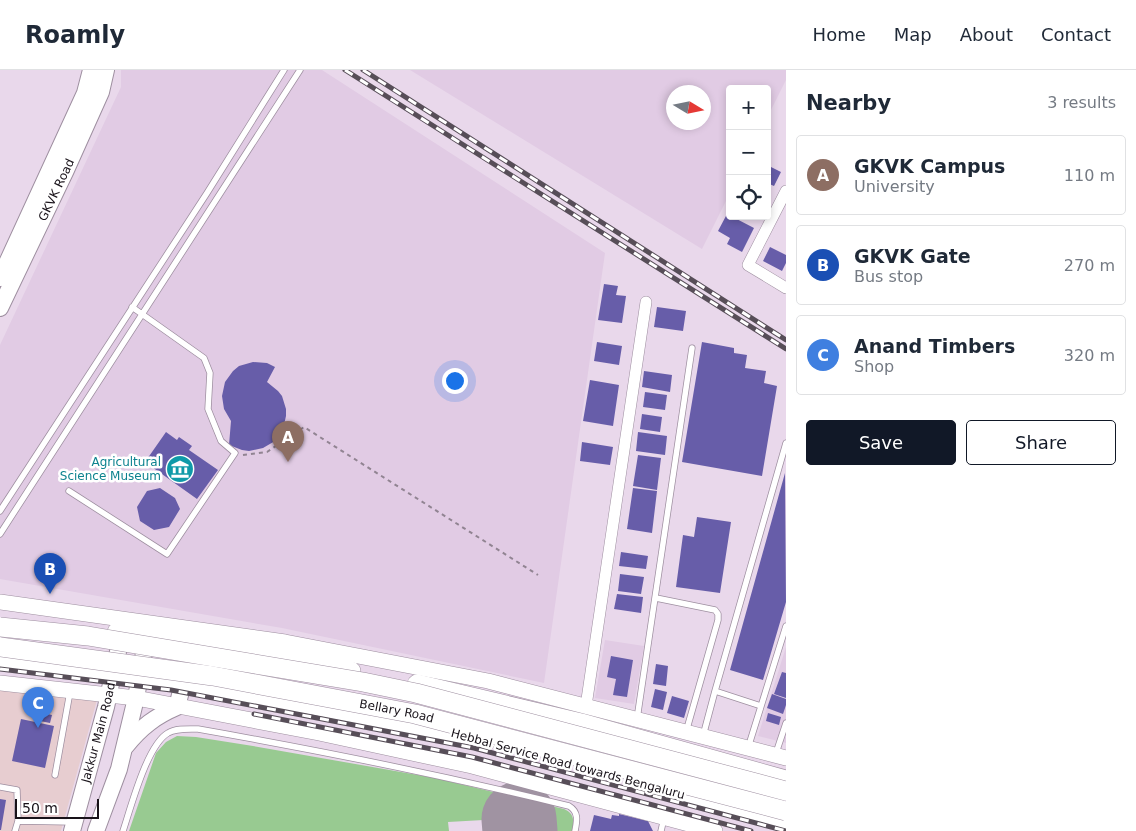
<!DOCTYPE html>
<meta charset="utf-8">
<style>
body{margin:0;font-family:"DejaVu Sans",sans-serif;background:#f2f2f3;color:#1f2937}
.controls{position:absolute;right:15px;top:15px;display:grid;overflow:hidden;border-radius:5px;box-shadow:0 2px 8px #0003}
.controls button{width:45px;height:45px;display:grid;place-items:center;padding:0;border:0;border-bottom:1px solid #e0e1e3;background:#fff;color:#1f2937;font:25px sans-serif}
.compass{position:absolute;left:666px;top:15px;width:45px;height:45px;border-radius:50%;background:#fff;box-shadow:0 2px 8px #0003;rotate:100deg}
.scale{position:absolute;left:15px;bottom:12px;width:84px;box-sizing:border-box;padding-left:5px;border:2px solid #181219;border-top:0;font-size:14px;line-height:18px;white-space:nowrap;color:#181219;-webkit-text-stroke:4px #fff;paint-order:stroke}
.you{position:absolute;left:454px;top:310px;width:18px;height:18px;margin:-12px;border:4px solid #fff;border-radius:50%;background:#1a73e8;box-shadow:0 0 0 8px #1a73e833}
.badge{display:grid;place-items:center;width:32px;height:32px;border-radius:50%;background:#111827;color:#fff;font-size:16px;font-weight:700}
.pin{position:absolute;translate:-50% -41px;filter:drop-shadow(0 1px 2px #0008)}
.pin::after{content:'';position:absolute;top:26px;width:18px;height:15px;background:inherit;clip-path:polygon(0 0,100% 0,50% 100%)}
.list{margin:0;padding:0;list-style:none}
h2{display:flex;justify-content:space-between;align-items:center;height:65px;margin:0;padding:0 20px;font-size:21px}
h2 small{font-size:16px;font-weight:400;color:#747a83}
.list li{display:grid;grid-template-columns:32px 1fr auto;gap:15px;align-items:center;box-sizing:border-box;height:80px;margin:0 10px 10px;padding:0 10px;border:1px solid #e0e1e3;border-radius:5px}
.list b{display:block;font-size:19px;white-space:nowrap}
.list p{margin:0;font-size:16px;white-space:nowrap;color:#747a83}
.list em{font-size:16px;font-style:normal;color:#747a83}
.actions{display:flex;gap:10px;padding:15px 20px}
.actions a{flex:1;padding:11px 0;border:1px solid #111827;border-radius:5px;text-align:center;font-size:18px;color:#111827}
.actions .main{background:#111827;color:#fff}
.icon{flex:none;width:28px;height:28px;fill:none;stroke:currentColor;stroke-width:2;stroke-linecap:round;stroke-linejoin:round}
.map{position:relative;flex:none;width:786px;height:761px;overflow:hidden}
header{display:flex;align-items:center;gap:30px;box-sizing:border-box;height:70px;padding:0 25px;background:#fff;border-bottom:1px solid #e0e1e3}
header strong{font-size:24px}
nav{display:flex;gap:28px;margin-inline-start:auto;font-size:18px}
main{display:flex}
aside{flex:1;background:#fff}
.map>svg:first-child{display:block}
</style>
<header>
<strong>Roamly</strong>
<nav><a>Home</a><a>Map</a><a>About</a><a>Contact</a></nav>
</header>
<main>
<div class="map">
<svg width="786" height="761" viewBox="0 0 786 761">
<rect width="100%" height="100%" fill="#e9d8eb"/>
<!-- built -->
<path fill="#e1cbe4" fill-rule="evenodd" d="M121 0H322L605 183 544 613 282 558 0 509V275L121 17Z
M410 0H786V10L767 48V19H730V123L702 179ZM704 22V52H674V22Z
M605 570 644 576 634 634 595 628Z
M786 577V673L758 666Z"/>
<!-- industrial -->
<path fill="#e7cdd0" d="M0 620 97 630 61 761H0Z"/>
<!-- green -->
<path fill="#98ca91" d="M177 666 196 667 253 676 435 708 564 739C575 744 574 751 572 761H537L535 747 448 752 449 761H129L156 683 166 672Z"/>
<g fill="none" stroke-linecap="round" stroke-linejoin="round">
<!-- runway -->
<path stroke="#a093a2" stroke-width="75" d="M519 749 520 761"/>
</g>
<!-- building -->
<path fill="#675da9" d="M767 95 781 102 774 116 767 113Z
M727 144 754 158 742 182 727 174 730 168 718 161Z
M770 177 786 185V193L782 201 763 191Z
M604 214 618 216 616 225 626 226 622 253 598 250Z
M657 237 686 241 683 261 654 257Z
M597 272 622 276 619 295 594 291Z
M702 272 734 278V283L747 285 745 298 766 301 764 313 777 316 762 406 682 392Z
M253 292 267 293 275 297 267 312 278 321 282 326 286 339V346L283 359 275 371 263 378 249 381 242 380 229 375 231 351 224 339 222 326 225 312 233 301 239 296Z
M644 301 672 305 670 322 642 317Z
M590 310 619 315 613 356 583 351Z
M645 322 667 325 665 340 643 337Z
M642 344 662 347 660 362 640 359Z
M166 362 177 370 179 367 192 376 189 380 218 400 197 429 145 392Z
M638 362 667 366 665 385 636 381Z
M582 372 613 377 610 395 580 391Z
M638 385 661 388 657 420 633 416Z
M785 403 786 532 763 610 730 600Z
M160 418 175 428 180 439 169 457 154 460 140 451 137 437 147 421Z
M633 418 657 421 652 463 627 459Z
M697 447 731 452 720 523 676 517 683 465 694 467Z
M621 482 648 486 646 499 619 496Z
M620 504 644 507 641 524 618 521Z
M617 524 643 527 641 543 614 539Z
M611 586 633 590 627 627 613 625 616 609 607 607Z
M656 594 668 596 666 616 653 614Z
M782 602 786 603V628L774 624Z
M655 619 667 622 663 640 651 637Z
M772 624 786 629V635L783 644 767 638Z
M672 626 689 631 684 648 667 643Z
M42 643 52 645 50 653 40 651Z
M768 643 781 647 779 655 766 651Z
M21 649 54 656 45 698 12 691Z
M0 729 6 730 1 760H0Z
M619 744 648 751 653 761H590L594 745 611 749 612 745 619 746Z"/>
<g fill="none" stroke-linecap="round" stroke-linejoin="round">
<!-- service casing -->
<g stroke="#9e8fa0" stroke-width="7">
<path id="service" d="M69 421 167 484 235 383 221 371 208 339 210 303 204 288 132 237
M0 441 207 123 284 0
M0 464 300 0
M656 528 715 540 718 544V550L686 662
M761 636 715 621 786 373
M637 649 692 278
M703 666 715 621
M748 678 786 556
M776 683 786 653
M55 705 70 622
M0 717 17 720 18 751 15 761
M18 751 72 752
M123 761C131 737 147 675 168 663 176 658 189 659 198 659 323 681 446 706 569 736 579 742 577 751 575 761
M661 761 664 748"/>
</g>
<!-- minor casing -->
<g stroke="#9e8fa0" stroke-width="12">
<path id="minor" d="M786 121 748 195 786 218
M586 636 646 232"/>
</g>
<!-- tertiary casing -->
<g stroke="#9e8fa0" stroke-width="16">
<path id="tertiary" d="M0 532 285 572 488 611 786 688
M0 613 136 628 319 663 472 696 715 761"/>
</g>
<!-- secondary casing -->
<g stroke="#9e8fa0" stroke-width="18">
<g id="secondary">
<path d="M0 208 85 23 91 0"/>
<path id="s1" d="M0 238 66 100 101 22 106 0"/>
<path d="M126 676C141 657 156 646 177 637L183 613"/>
<path id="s2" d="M72 761 106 637 122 563"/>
<path d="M96 761 119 699 136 628 147 566"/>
</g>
</g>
<!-- trunk casing -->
<g stroke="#9e8fa0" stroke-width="20">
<path id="trunk" d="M117 562 285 588 351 601
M0 589 112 601 317 636 486 671
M417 614 581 653 786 710
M634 711 786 752"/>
</g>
<!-- path -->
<path stroke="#918492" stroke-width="2" stroke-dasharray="4 4" stroke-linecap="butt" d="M243 385 267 382 304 357 538 505"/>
<!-- service -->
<use href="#service" stroke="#fff" stroke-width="5.5"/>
<!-- minor -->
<use href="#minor" stroke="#fff" stroke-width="11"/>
<!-- tertiary -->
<use href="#tertiary" stroke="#fff" stroke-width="15"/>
<!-- secondary -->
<use href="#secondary" stroke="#fff" stroke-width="16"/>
<!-- trunk -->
<use href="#trunk" stroke="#fff" stroke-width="19"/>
<!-- rail casing -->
<g stroke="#574e58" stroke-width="5">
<path id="rail" d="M345 0 786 279
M363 0 786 270
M0 599 171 620 474 678 786 761
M254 644 472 687 751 761"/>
</g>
<!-- rail -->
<use href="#rail" stroke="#fff" stroke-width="3" stroke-dasharray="9" stroke-linecap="butt"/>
<!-- trunk-bridge casing -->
<g stroke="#9e8fa0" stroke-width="20" stroke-linecap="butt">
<g id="trunk-bridge">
<path d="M0 557 88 566 363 612 416 623 786 721"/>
<path id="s3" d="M0 577 213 606 415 644 786 741"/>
</g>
</g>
<!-- trunk-bridge -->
<use href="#trunk-bridge" stroke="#fff" stroke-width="19"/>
</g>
<!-- icons -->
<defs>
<g id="museum-disc" transform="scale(1.4375)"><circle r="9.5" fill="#0f9aa8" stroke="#fff"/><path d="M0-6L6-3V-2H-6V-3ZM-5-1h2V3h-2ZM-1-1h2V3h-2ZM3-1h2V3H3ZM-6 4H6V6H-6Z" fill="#fff"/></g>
</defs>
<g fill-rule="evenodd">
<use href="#museum-disc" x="180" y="399"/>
</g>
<g text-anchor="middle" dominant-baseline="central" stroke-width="5" stroke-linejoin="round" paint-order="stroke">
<!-- street labels -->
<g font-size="12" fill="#181219" stroke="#fff">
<text stroke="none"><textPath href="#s1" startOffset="131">GKVK Road</textPath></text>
<text stroke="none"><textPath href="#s3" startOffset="402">Bellary Road</textPath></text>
<text stroke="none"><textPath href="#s2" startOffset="102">Jakkur Main Road</textPath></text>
<text transform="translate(568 694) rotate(15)">Hebbal Service Road towards Bengaluru</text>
</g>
<!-- culture labels -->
<g font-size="12" fill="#0d838f" stroke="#fff" text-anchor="end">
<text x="161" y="392">Agricultural<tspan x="161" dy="14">Science Museum</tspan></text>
</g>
</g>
</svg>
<div class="controls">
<button>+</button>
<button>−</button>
<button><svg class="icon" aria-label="locate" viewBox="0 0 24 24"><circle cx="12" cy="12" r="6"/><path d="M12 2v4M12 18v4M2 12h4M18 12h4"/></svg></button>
</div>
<svg class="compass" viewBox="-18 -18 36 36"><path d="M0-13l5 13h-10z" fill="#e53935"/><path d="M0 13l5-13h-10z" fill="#747a83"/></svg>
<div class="scale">50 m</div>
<div class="you"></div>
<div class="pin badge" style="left:288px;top:392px;background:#8d6e63">A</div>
<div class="pin badge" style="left:50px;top:524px;background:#1a4fb4">B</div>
<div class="pin badge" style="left:38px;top:658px;background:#3f7fe0">C</div>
</div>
<aside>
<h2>Nearby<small>3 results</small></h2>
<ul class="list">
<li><span class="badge" style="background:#8d6e63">A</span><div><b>GKVK Campus</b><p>University</p></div><em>110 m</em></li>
<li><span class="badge" style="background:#1a4fb4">B</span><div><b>GKVK Gate</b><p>Bus stop</p></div><em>270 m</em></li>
<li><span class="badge" style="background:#3f7fe0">C</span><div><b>Anand Timbers</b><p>Shop</p></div><em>320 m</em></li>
</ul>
<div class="actions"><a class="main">Save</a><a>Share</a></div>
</aside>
</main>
